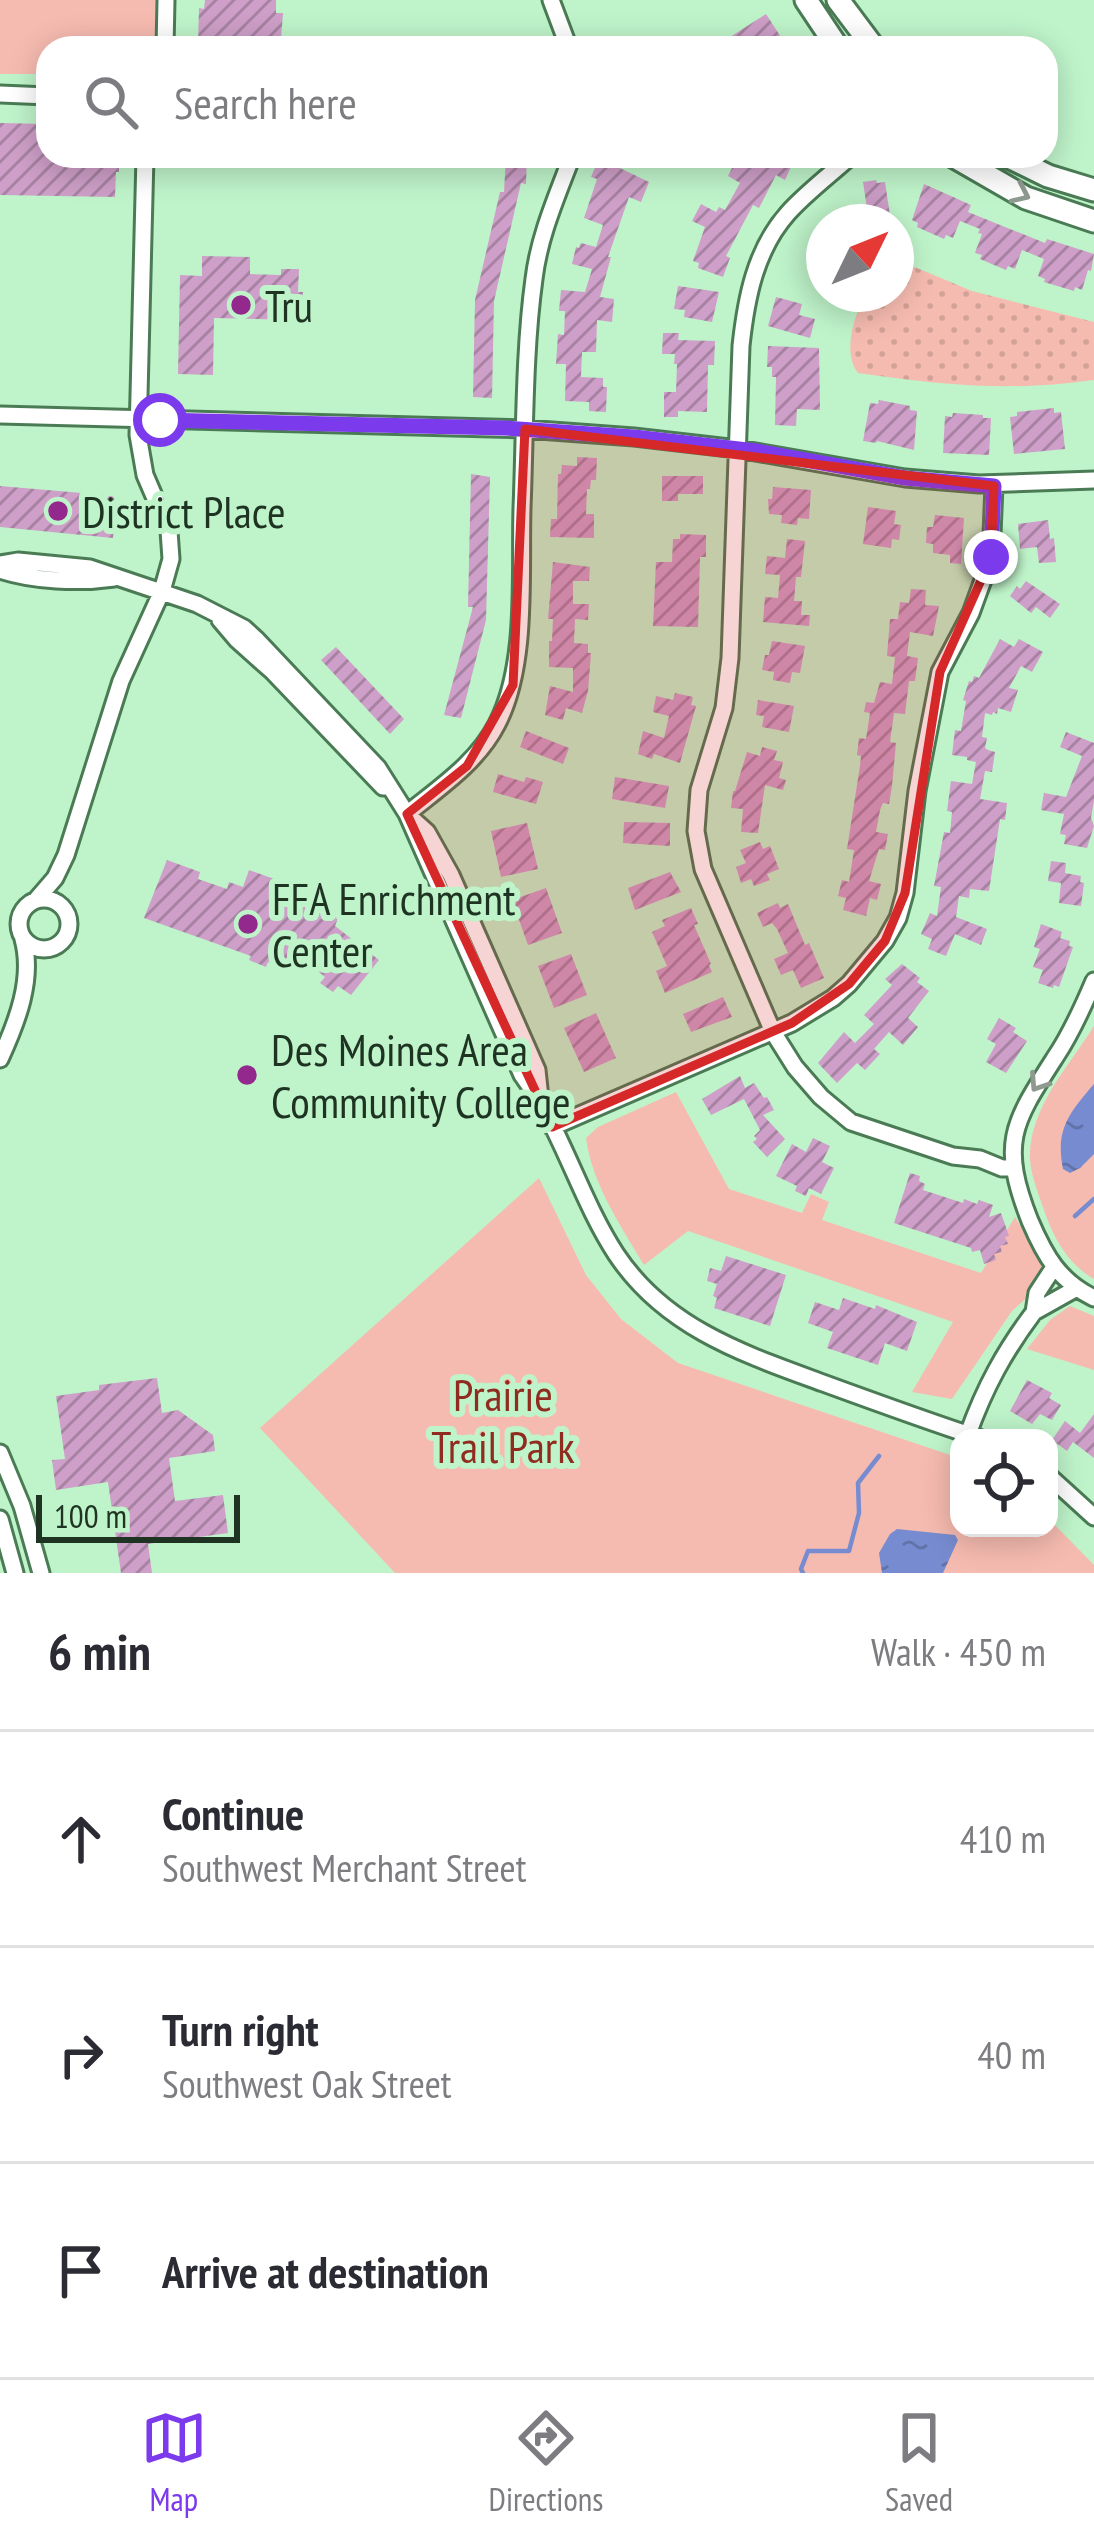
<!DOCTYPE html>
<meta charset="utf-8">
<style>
body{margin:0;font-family:"PT Sans Narrow",sans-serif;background:#f7f7f7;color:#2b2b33}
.controls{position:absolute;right:36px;bottom:36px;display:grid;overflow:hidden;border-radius:24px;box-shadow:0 6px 30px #0003}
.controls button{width:108px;height:108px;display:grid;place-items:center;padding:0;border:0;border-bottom:3px solid #e1e1e2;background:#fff;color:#2b2b33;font:60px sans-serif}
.compass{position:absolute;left:806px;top:204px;width:108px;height:108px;border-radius:50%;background:#fff;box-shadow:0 6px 30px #0003;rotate:47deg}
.scale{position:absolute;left:36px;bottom:30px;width:204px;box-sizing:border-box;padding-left:12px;border:6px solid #1e3322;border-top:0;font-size:33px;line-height:42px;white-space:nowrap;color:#1e3322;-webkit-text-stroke:9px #bff4ca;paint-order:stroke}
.stop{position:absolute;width:36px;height:36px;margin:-27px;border:9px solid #7c3aed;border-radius:50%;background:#fff}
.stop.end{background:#7c3aed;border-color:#fff;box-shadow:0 3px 12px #0008}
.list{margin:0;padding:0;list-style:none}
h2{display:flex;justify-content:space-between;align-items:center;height:156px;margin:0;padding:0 48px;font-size:51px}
h2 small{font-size:39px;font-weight:400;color:#7c7c81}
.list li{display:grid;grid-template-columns:78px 1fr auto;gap:36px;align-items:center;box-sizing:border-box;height:216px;padding:0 48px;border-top:3px solid #e1e1e2}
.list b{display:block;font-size:45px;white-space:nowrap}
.list p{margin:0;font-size:39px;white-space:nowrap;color:#7c7c81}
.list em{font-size:39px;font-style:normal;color:#7c7c81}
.icon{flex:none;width:66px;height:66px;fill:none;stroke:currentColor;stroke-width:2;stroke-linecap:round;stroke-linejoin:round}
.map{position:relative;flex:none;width:1094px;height:1573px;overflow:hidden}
.search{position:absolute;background:#fff;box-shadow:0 6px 30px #0003;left:36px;right:36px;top:36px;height:132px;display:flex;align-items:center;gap:30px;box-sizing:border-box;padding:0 42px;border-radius:36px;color:#7c7c81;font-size:45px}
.sheet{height:804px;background:#fff}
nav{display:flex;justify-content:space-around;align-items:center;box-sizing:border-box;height:168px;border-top:3px solid #e1e1e2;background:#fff;font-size:33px;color:#7c7c81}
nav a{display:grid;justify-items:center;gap:6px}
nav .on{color:#7c3aed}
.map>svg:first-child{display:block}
</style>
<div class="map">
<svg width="1094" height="1573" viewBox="0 0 1094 1573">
<defs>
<pattern id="grass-dots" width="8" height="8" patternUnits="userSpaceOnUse" patternTransform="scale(3)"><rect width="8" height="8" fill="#f6bbb0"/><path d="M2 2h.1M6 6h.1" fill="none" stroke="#d2a197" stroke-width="1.8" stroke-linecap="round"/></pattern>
<pattern id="water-ripples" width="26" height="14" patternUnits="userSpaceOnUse" patternTransform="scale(3)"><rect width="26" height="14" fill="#778cd0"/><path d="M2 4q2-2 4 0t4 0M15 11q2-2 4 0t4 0" fill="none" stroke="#6173a8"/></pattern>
<pattern id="building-hatch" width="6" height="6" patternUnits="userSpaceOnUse" patternTransform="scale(3)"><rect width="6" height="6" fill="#ce9fc8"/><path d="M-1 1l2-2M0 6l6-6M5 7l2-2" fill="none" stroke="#a782a2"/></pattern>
</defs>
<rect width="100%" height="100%" fill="#bff4ca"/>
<!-- grass -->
<path fill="url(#grass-dots)" d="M905 263 972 291 1094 322V380C1009 392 942 385 858 373 842 353 854 315 866 294H896V266Z"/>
<!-- park -->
<path fill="#f6bbb0" d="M0 0H158L157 48H48V74H0Z
M1094 1026V1279C1069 1265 1054 1239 1045 1213 1039 1195 1031 1177 1030 1159 1028 1109 1070 1065 1094 1026Z
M676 1092 729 1189 802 1213 811 1194 829 1202 822 1220 981 1273 1015 1217 1051 1276 1012 1311 952 1399 912 1392 953 1322 688 1231 644 1265C621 1226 592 1184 586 1138L598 1127Z
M539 1178 586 1275 621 1319 678 1363 959 1458V1528H1049V1519L1094 1565V1573H395L260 1428Z
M1070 1306 1094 1316V1370L1027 1349 1050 1320Z"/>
<!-- water -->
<path fill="url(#water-ripples)" d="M1094 1084V1154L1080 1168 1070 1173 1063 1169C1055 1130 1069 1113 1094 1084Z
M897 1529 955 1535 958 1540 943 1573H882L879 1553 890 1534Z"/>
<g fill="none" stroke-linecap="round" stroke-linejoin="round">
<!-- stream -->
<path stroke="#778cd0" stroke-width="4.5" d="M1075 1216 1094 1199
M803 1573 801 1569 808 1551H849L859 1513 858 1483 879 1456"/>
</g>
<!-- building -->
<path fill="url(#building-hatch)" d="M205 0H276V13H283L281 39 275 38 274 48H212V44L198 43 199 8 204 9Z
M766 14 788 48H713Z
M0 123 48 124V156H119V172H116L115 197 0 195Z
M506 156H527L526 184 521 183 494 301 492 398 473 397 475 300 500 192H504Z
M749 156H786L794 160 785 180 776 175 759 208 753 205 726 256 730 258 723 277 698 268 699 263 693 261 705 227 692 221 701 204 716 212 719 207 725 210 740 183 728 176 736 160 744 164Z
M599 158 649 182 641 202 629 197 608 257H611L600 297 614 299 612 322 597 320 596 352H582L581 377 603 378V387H607L606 412 589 411V402L565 401 566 364H556L558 334 564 335 565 311H559L561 290 585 292 592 269 572 264 576 247 579 248 581 243 596 247 603 225 584 218 597 179 591 177Z
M876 180 877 183 885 182 891 222H869L863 182Z
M924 184 971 205 968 212 1045 243 1047 239 1094 254 1091 271 1088 270 1082 290 1075 287 1074 291 1044 282 1045 279 1038 276 1044 259 1022 250 1015 269 1008 266 1006 270 980 259 982 255 975 253 982 234 978 233 980 229 960 221 953 238 946 235 944 239 917 227 918 223 912 220Z
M202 256 250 257V274L281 275V269H299L298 292H303L302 320 214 318 213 375 178 374 180 275 202 276Z
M678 286 719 292 712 322 684 317 685 310 674 309Z
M776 297 802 304 799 315 815 319 810 338 768 326Z
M663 333H679L678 340 715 341 714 365H708L707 412 678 411V417H664V392H676L677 364H674L675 354H662Z
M768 346 819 348 820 410 797 409 796 426 775 425 776 377H772V367H767Z
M879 400 910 406V410L917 411 914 450 877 441 876 443 863 441 870 403 878 404Z
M1054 408V413L1061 412 1065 449 1014 454 1010 417 1017 416V412Z
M953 413 983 415V418H991L989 455 943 453 945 416 952 417Z
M577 457 597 458 596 480H591L590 489H587L586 514H594V538L550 537 551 519H557L558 474H561L562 465 577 466Z
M471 474 490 477 486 620 461 718 444 715 473 607H468Z
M662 476H703V494H678V501H662Z
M0 486 117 496 113 538 0 527Z
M773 487 811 490 809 519 798 518 797 525 781 523 782 515 769 514 768 499H772Z
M868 507 896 511 894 524 901 525 899 540 892 539 891 548 863 544Z
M935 515 964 518 961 564 950 563V555L933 553V544L926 543 927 527H933Z
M1048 520 1050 539 1054 538 1056 562 1039 563 1037 547 1020 549 1018 524Z
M680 534 706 535V557H700L698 627 653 626 656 562H672L673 539H680Z
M787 539 805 541 801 577H796L794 601H802L801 615H810L809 626 763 622 765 597 778 598 780 575 765 574 767 556 785 558Z
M553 562 590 567 589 581H573V604H589L588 620 575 619 574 643 588 644V653H591L588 691 582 713 566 708 563 720 545 715 550 686 573 692V668L549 667V641H552L553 619H548Z
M1026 581 1060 604 1050 618 1036 607 1031 613 1010 596 1017 586 1020 589Z
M911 589 926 590 925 605 939 606 933 636 910 632 907 656 918 658 915 681H909L905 714 894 713 890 742 896 743 892 786 889 804 883 803 880 810 876 832 888 834 885 850 879 849 869 881 881 884 877 900 870 898 866 916 843 910 846 898 838 896 842 880 849 882 854 850 847 849 860 766 861 756 857 755 859 738 866 739 870 713 864 712 866 702 874 703 880 682 892 684 895 657 887 656 890 619H898L900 602 909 603Z
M1000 639 1014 647 1019 639 1043 652 1032 672 1021 666 1009 688 1018 690 1011 712 998 708 997 714 993 712 992 715 985 713 982 737 987 738 985 748 988 750 995 752 992 772 985 771 980 799 1007 803 1005 820 1000 819 989 891 970 889 969 898 959 896 956 917 987 929 981 945 955 934 946 956 928 949 932 939 921 934 930 913 937 916 941 887 934 886 944 832 950 833 952 812 947 811 951 781 972 784 976 762 967 760V757L952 755 955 730 961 731 966 701 963 700 969 681 972 682 974 676 979 678Z
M772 641 805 646 800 673 792 672 790 683 773 680 774 672 762 670 765 655H769Z
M336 647 404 719 390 734 321 660Z
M675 693 693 697 691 705 696 706 680 763 654 754 652 759 638 754 643 731 664 738 669 716 653 712 656 696 673 700Z
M758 700 794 706 789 732 762 727 764 716 756 715Z
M526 731 569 748 563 764 520 747Z
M1066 732 1094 743V801L1091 818 1094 826 1087 848 1064 844 1066 835 1060 834 1064 814 1041 810 1044 793 1066 797 1082 756 1060 747Z
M762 747 777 751 774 760 783 762 779 778 786 780 783 790 765 785 758 833 741 832 743 809 731 808 733 791H735L747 752 760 756Z
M498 774 524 782 526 777 543 782 536 804 493 792Z
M615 777 669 786 665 808 612 799Z
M624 822 670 823V846L623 843Z
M527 823 538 869 501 877 491 831Z
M760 842 763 849 770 846 779 869 767 874 770 880 754 886 751 879 741 883 736 867 746 863 740 850Z
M167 860 200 872 198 879 227 889 229 882 243 887 249 870 327 898 324 908 340 913 335 926 379 960 351 995 338 986 333 992 320 983 325 977 304 960 298 973 268 962 266 967 249 960 251 956 144 918Z
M1051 861 1066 863 1065 873 1081 876 1080 882 1084 883 1081 906 1059 903 1061 883 1048 881Z
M670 872 681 892 635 910 628 888Z
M546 888 562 933 528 945 512 900Z
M778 903 780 908 788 904 805 945 809 943 824 978 801 988 793 970 781 975 774 959 788 953 777 929 772 923 763 927 757 913Z
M691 908 698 924 694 925 711 964 709 965 712 972 665 993 656 971 667 966 652 932 665 926 662 920Z
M1041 924 1062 932 1060 938 1070 941 1069 946 1073 947 1059 987 1054 985 1053 988 1038 983 1043 970 1033 967 1040 949 1034 947Z
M571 954 587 995 554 1008 538 966Z
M902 964 920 978 917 982 929 991 908 1018 918 1027 903 1045 889 1032 874 1049 880 1054 865 1070 857 1063 837 1083 818 1063 844 1032 855 1043 874 1024 864 1015 892 985 885 979Z
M723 997 732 1017 691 1032 683 1014Z
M596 1013 616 1058 584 1072 564 1028Z
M999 1018 1016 1028 1013 1032 1027 1041 1006 1073 986 1062 996 1044 987 1039Z
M740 1076 745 1088 754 1083 764 1098 767 1097 774 1110 763 1115 785 1139 767 1157 753 1142 757 1139 754 1136 760 1130 744 1099 711 1115 702 1099Z
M813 1138 830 1146 822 1162 834 1168 821 1194 809 1188 806 1196 795 1191 797 1186 776 1176 792 1144 806 1152Z
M910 1173 920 1176 919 1181 925 1184 923 1190 963 1203 964 1199 977 1204 979 1200 993 1205 989 1217 1001 1213 1009 1236 1005 1237 1008 1244 1000 1246 1002 1252 994 1254 996 1260 984 1264 980 1250 972 1252 971 1248 894 1223Z
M726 1256 786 1275 770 1326 714 1308 717 1298 713 1296 717 1284 707 1281 710 1268 721 1271Z
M843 1298 875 1309 876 1305 917 1322 907 1351 885 1343 878 1365 827 1348 833 1332 808 1323 815 1302 839 1310Z
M157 1378 162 1413 178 1410 213 1435 215 1451 169 1458 175 1501 223 1495 228 1533 148 1544 152 1573H121L108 1482 56 1490 52 1460 65 1459 56 1396 99 1390V1385Z
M1027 1380 1052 1393 1049 1398 1061 1405 1052 1420 1040 1414 1032 1424 1010 1411Z
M1094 1414V1458L1073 1442 1067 1451 1052 1440 1065 1421 1080 1433Z"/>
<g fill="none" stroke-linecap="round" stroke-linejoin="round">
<!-- minor casing -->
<g stroke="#4a7b55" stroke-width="21">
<path id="minor" d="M551 0 569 48
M165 48 166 0
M0 94 48 96
M851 156C830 175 807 192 788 213 755 250 746 299 741 346L730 658 724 708 699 790 696 831 703 869 773 1032 795 1067 821 1097 851 1122 953 1156 980 1159 1002 1168 1014 1167
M0 415 525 429 634 437 738 449 905 478 979 484 1094 480
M0 564 18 561 90 568 197 604 244 628 256 639 378 768 407 814 427 832 451 875 537 1070 540 1098
M0 570C33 581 79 583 114 578
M220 620 237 640 273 672 383 787
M407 814 522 1075C562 1129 579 1197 616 1254 665 1328 744 1354 823 1383 875 1402 927 1421 979 1438
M407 814C440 787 477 763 497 724 528 665 520 574 522 508 525 434 524 351 534 279 539 236 557 196 572 156
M19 924a25 25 0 1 1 50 0a25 25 0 1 1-50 0Z
M36 900 55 878 66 855 121 681 162 591 171 559 169 531 145 475 138 435 145 156
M1094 981C1083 1007 1072 1032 1056 1056 1013 1123 999 1142 1030 1221 1045 1256 1059 1281 1094 1298
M0 1059C17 1022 34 979 23 939
M552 1127 792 1023 833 998 849 984 885 941 898 918 905 893 917 791 940 672 971 613 991 558 994 486
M1054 1267 1037 1293 1034 1312 1075 1289
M968 1434C985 1387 1004 1352 1034 1312
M0 1453 22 1506 41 1573
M1049 1476 1094 1517
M0 1519 15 1573"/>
</g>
<!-- major casing -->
<g stroke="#4a7b55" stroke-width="27">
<path id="major" d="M806 0 838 48
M838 0 874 48
M953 156 1026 198 1094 221
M1007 156 1048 176 1094 190"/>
</g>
<!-- minor -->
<use href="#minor" stroke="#fff" stroke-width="15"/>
<!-- major -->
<use href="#major" stroke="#fff" stroke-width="21"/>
</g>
<!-- one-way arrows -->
<defs><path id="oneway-chevron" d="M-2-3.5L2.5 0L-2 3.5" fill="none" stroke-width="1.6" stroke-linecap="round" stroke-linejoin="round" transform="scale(3)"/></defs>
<g stroke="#8e9990">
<use href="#oneway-chevron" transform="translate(1021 194) rotate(25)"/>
<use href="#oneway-chevron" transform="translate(1038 1083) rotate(123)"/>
</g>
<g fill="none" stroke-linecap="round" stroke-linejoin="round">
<!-- route -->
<path stroke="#7c3aed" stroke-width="15" d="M160 420 505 428 634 437 756 451 905 478 994 486 991 557"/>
</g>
<!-- marked area -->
<path fill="#d62828" fill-opacity="0.2" stroke="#d62828" stroke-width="9" stroke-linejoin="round" d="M525 429 994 486 991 558 940 672 905 893 885 941 849 984 792 1023 552 1127 407 814 467 766 513 685Z"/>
<!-- markers -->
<g fill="#93298d" stroke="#bff4ca" stroke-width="4.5">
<circle cx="241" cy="305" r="12"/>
<circle cx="58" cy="511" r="12"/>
<circle cx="248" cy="924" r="12"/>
<circle cx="247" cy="1075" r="12"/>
</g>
<g text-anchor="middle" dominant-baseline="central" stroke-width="12" stroke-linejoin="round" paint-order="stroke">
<!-- poi labels -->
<g font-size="45" fill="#1e3322" stroke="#bff4ca" text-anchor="start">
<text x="265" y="305">Tru</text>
<text x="82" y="511">District Place</text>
<text x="272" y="898">FFA Enrichment<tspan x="272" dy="52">Center</tspan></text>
<text x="271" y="1049">Des Moines Area<tspan x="271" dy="52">Community College</tspan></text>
</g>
<!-- park labels -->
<g font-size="45" fill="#8f2c1f" stroke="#bff4ca">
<text x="503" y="1394">Prairie<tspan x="503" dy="52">Trail Park</tspan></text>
</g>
</g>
</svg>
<div class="controls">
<button><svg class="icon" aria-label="locate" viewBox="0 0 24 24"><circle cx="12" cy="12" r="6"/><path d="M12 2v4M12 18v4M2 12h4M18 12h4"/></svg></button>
</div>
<svg class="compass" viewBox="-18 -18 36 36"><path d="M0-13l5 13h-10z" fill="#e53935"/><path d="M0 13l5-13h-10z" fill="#7c7c81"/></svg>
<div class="scale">100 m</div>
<div class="stop" style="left:160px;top:420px"></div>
<div class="stop end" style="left:991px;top:557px"></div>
<div class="search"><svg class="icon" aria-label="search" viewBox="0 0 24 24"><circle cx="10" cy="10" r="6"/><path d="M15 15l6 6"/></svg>Search here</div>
</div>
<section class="sheet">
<h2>6 min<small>Walk · 450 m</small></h2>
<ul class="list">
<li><svg class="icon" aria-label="ahead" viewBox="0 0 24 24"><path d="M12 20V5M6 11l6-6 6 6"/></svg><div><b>Continue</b><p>Southwest Merchant Street</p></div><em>410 m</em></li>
<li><svg class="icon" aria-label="right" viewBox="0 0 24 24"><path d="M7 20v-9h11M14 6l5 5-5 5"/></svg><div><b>Turn right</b><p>Southwest Oak Street</p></div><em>40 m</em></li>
<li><svg class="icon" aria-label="arrive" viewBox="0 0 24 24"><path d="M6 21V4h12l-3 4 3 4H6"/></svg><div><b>Arrive at destination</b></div></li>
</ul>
</section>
<nav>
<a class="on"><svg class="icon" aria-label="map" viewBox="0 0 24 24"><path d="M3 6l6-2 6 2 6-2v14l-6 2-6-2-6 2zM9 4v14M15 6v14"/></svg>Map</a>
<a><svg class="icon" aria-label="directions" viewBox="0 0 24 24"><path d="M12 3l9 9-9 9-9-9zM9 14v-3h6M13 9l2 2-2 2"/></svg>Directions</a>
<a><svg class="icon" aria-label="saved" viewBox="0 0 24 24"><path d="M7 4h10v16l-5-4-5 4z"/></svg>Saved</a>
</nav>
